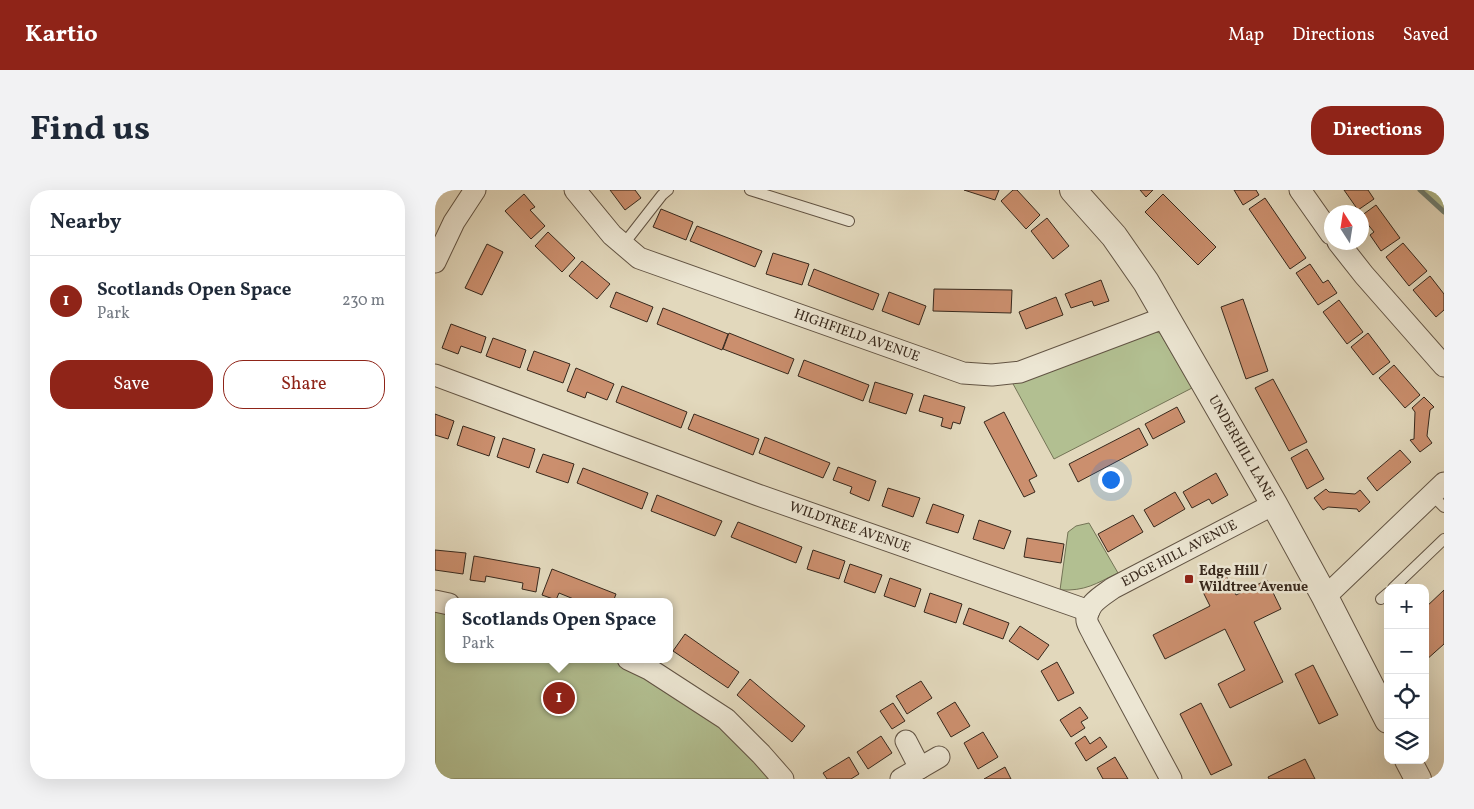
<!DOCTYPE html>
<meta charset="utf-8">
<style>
body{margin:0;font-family:Vollkorn,serif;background:#f2f2f3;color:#1f2937}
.controls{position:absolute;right:15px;bottom:15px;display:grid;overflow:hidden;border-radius:10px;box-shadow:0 5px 20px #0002}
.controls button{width:45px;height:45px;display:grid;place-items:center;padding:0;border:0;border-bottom:1px solid #e0e1e3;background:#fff;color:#1f2937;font:25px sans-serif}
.compass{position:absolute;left:889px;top:15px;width:45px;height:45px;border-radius:50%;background:#fff;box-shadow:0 5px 20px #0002;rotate:348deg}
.you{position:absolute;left:675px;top:289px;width:18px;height:18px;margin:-12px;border:4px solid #fff;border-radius:50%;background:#1a73e8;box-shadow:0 0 0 8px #1a73e833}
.badge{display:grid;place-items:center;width:32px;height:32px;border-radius:50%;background:#8f2418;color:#fff;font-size:16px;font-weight:700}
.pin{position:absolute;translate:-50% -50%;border:2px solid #fff;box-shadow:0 1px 5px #0006}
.popup{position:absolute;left:10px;top:408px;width:228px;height:65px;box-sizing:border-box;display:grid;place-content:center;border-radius:10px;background:#fff;filter:drop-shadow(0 1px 4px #0005);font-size:16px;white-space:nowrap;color:#747a83}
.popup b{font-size:19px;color:#1f2937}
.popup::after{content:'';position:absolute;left:50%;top:100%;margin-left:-10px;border:10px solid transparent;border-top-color:#fff}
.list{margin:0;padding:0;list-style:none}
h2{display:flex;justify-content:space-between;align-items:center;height:65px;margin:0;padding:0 20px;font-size:21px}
h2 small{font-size:16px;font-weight:400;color:#747a83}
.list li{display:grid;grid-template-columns:32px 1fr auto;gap:15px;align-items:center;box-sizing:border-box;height:90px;padding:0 20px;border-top:1px solid #e0e1e3}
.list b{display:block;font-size:19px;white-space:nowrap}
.list p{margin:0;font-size:16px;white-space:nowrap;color:#747a83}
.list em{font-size:16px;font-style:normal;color:#747a83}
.actions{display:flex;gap:10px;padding:15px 20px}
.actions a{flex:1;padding:11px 0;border:1px solid #8f2418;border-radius:20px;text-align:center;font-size:18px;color:#8f2418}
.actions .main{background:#8f2418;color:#fff}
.icon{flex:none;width:28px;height:28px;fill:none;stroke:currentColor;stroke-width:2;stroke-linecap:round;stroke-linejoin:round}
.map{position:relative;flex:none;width:1009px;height:589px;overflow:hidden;border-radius:20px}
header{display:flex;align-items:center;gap:30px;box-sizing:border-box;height:70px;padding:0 25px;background:#8f2418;color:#fff}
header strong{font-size:24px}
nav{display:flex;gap:28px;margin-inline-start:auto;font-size:18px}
.intro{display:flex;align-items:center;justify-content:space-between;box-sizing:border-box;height:120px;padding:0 30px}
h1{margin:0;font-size:35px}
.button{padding:12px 22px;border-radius:20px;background:#8f2418;color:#fff;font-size:18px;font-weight:700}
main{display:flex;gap:30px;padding:0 30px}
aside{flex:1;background:#fff;border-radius:20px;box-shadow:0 5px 20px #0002}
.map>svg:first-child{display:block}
</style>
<header>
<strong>Kartio</strong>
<nav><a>Map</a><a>Directions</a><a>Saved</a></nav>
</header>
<div class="intro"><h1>Find us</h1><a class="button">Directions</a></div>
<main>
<aside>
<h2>Nearby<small></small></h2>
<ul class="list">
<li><span class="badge">1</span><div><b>Scotlands Open Space</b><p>Park</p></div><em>230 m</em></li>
</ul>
<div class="actions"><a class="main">Save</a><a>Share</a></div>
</aside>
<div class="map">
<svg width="1009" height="589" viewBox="0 0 1009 589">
<rect width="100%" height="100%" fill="#e2d8bc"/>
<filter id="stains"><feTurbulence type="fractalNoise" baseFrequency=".004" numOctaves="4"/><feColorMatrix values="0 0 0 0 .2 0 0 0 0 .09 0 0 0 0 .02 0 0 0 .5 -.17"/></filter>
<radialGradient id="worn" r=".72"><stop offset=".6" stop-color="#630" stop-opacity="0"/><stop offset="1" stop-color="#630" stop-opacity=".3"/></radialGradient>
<!-- green -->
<path fill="#b2bf91" stroke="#747456" d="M985 0H1009V22Z
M711 140 725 143 757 198 619 269 577 192Z
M654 333 683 383C660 394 651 401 625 400L633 342 641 336Z
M0 420 14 423V469H181L209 482 288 533 338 589H0Z"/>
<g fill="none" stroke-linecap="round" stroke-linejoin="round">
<!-- stream -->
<path stroke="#6f8074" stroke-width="5" d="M985 0 1009 22"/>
</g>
<!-- building -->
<path fill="#cb8f6e" stroke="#37281c" d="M175 0H200L206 8 190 20Z
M529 0H564L560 10Z
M578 0H582L605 25 591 39 566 11Z
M705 0H718L711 7Z
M799 0H821L824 5 808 15Z
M909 0H933L939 9 923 20Z
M89 4 100 17 95 20 110 36 96 49 70 21Z
M728 4 781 57 763 75 710 22Z
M830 8 871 68 855 79 814 19Z
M941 15 965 48 946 61 935 45 939 42 926 26Z
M226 19 258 32 251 50 218 37Z
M612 28 634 56 618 69 596 41Z
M262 36 327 61 320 77 255 51Z
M113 42 140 68 127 82 100 56Z
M968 53 992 81 974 96 951 67Z
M52 54 68 62 47 105 30 98Z
M338 63 374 74 367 95 331 84Z
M147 71 175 94 162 109 134 86Z
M875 74 888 93 893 90 902 103 883 115 861 83Z
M379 79 444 104 438 120 373 95Z
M995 86 1009 104V120L1001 127 978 100Z
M666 90 674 111 659 116 657 111 636 118 630 104Z
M499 99 577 100 576 123 498 121Z
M181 102 218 117 212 132 175 117Z
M454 102 491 116 484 135 447 121Z
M621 107 628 125 591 139 584 122Z
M808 109 833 181 811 189 786 117Z
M904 110 928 142 912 154 888 122Z
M228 118 293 144 287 160 222 134Z
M16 134 51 147 46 163 26 156 23 164 7 158Z
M294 143 359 169 353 184 288 159Z
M933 143 955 172 938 185 916 157Z
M58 148 91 160 85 178 51 166Z
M99 161 135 174 128 193 92 180Z
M369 170 434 195 428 211 363 186Z
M959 175 985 205 970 218 944 188Z
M141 178 179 194 172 210 152 202 150 208 132 201Z
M838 189 872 252 854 261 820 198Z
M440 192 478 204 471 224 434 212Z
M187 196 252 222 246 238 181 212Z
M489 205 530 217 525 234 518 232 516 239 506 236 508 228 484 221Z
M989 207 999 217 995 220 992 246 997 253 985 262 975 250 979 249 980 222 977 218Z
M742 217 750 232 718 249 710 234Z
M569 222 602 286 594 290 600 302 589 307 549 232Z
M0 224 19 231 13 249 0 245Z
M259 224 324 249 318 265 253 239Z
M28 236 60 247 54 266 22 255Z
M704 238 713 255 643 292 634 274Z
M330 247 395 273 388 288 324 263Z
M68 248 100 259 94 278 62 267Z
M872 259 889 289 872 299 856 268Z
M965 260 976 272 942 301 932 288Z
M108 264 139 274 133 293 101 282Z
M403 277 441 291 434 311 415 303 417 297 398 290Z
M148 278 213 303 207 319 142 293Z
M781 283 793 305 777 314 774 309 757 318 748 302Z
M453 298 485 308 478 327 447 316Z
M891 299 894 302 920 304 925 300 935 312 924 322 922 319 893 317 888 320 879 308Z
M740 302 750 319 719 337 709 320Z
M222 305 287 331 280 346 216 321Z
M498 314 529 325 523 343 491 333Z
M698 325 708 342 673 362 663 344Z
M544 330 576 341 569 359 538 349Z
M303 332 367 357 361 373 296 347Z
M592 348 629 354 626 373 589 367Z
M0 360 31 363 28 384 0 380Z
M378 360 410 371 404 389 372 379Z
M39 366 105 378 101 402 87 399 88 393 51 386 50 392 35 390Z
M415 374 447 385 440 403 409 392Z
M117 379 181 404 178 412H146L124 403 121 410 107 405Z
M791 385 801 405 832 390 846 419 819 432 848 492 795 518 783 494 810 480 790 439 730 469 718 445 775 416 766 398Z
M455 388 486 399 480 417 449 406Z
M1009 400V454L990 471V418Z
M495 403 527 414 521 433 489 422Z
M534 418 574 433 568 449 528 434Z
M585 436 614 455 603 470 574 451Z
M250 444 304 482 293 498 238 461Z
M622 472 639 503 623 511 606 481Z
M878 475 903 525 884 534 860 484Z
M315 489 370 536 357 552 302 505Z
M486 491 497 508 472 524 461 506Z
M520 512 535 536 516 547 502 523Z
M458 513 470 531 457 539 445 521Z
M766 513 797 575 776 585 745 524Z
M645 517 653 528 646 532 650 538 636 547 625 530Z
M548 542 563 567 543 579 529 553Z
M446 546 457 563 433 579 422 562Z
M650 546 655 554 665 547 672 557 651 571 640 553Z
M414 567 424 584 416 589H392L388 583Z
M680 567 693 589H668L662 578Z
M870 569 880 589H834L833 587Z
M570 577 576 589H549Z"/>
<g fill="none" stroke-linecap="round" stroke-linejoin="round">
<!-- service casing -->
<g stroke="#625444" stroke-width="12">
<path id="service" d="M315 0 414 31
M188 55 227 5 233 0
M997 305 1009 317
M958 398 1009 349
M946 409 953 403"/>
</g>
<!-- minor casing -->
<g stroke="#625444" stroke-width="23">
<g id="minor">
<path id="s1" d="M140 0 177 45 204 68 528 183 557 185 585 182 731 127"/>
<path d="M865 0 896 44"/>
<path d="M903 52 929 85 1009 176"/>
<path d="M0 72 19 32 40 0"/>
<path id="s2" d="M0 185 323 305 654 421"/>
<path d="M890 407 1009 293"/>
<path d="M0 411 14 414"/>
<path d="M193 469 214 479 291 529 326 564 348 589"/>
<path d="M471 551 485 578"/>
<path d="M466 589 504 567"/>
<path id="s3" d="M736 589 659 446C657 441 653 436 652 431 650 415 667 406 678 398L839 314"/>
</g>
</g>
<!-- tertiary casing -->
<g stroke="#625444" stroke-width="28">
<g id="tertiary">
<path id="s4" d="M638 0 679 46 711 92 839 314 890 407 953 530"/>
<path d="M973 570 983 589"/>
</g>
</g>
<!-- service -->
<use href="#service" stroke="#ece6d3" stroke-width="10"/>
<!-- minor -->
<use href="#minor" stroke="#ece6d3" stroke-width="21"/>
<!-- tertiary -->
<use href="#tertiary" stroke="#ece6d3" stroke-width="26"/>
</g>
<!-- markers -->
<rect fill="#8f2418" stroke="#ece6d3" stroke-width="2" x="749" y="384" width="10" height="10" rx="2.5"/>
<g text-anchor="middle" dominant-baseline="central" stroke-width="5" stroke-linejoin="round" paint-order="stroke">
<!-- street labels -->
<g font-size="14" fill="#37281c" stroke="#ece6d3">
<text stroke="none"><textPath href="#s1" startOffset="325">HIGHFIELD AVENUE</textPath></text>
<text stroke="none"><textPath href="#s4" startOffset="309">UNDERHILL LANE</textPath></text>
<text stroke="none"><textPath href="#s2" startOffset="442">WILDTREE AVENUE</textPath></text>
<text stroke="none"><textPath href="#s3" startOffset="298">EDGE HILL AVENUE</textPath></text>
</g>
<!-- poi labels -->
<g font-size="14" font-weight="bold" fill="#37281c" stroke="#ece6d3" text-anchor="start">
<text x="764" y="381">Edge Hill /<tspan x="764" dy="16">Wildtree Avenue</tspan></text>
</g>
</g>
<rect width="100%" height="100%" filter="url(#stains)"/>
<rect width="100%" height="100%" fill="url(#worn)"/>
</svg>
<div class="controls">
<button>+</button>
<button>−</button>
<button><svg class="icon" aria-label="locate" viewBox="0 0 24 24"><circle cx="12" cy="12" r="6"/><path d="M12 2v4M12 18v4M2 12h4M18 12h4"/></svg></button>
<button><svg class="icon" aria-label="layers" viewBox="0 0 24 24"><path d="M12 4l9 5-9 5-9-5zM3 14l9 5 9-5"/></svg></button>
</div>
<svg class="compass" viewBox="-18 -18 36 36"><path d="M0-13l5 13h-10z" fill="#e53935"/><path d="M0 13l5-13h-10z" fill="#747a83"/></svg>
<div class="you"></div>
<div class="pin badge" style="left:124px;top:508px">1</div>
<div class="popup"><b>Scotlands Open Space</b>Park</div>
</div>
</main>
